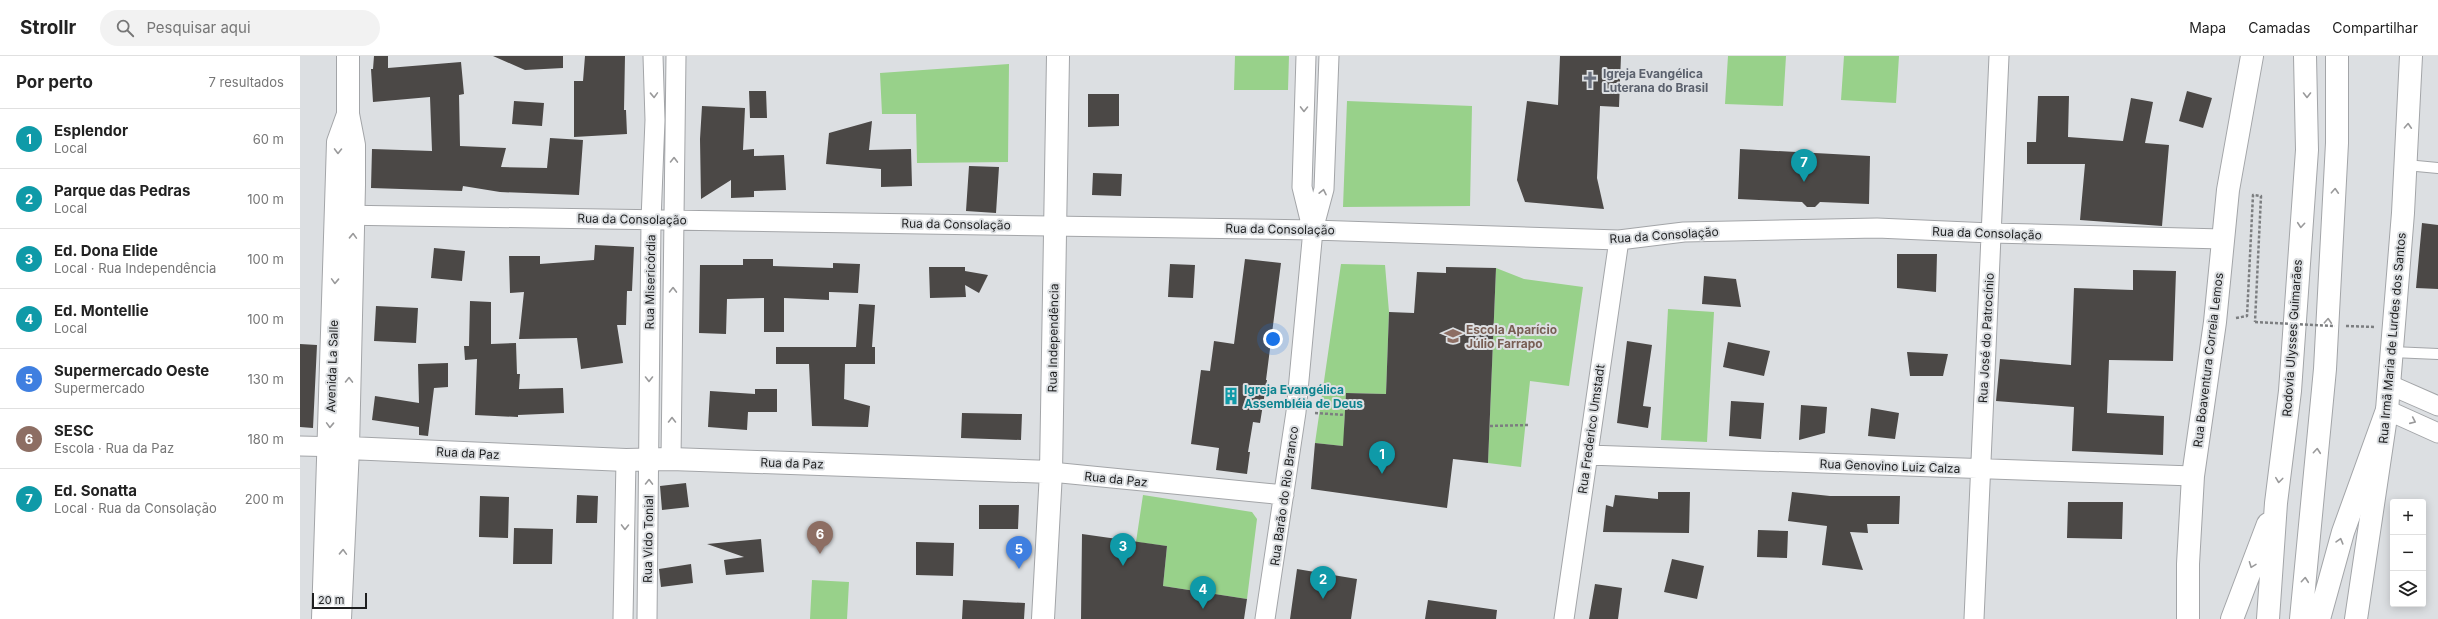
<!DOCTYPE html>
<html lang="pt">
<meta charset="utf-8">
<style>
body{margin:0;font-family:Inter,sans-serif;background:#f2f2f2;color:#222}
.controls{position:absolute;right:12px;bottom:12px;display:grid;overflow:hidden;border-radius:4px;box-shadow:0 2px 10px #0003}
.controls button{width:36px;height:36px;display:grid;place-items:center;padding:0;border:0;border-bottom:1px solid #e0e0e0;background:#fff;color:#222;font:20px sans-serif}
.scale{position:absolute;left:12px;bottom:10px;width:55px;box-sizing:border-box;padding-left:4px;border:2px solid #1e1f20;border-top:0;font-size:11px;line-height:14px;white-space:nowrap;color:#1e1f20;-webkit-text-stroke:3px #dcdfe2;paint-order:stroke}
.you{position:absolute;left:973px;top:283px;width:14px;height:14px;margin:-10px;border:3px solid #fff;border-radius:50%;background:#1a73e8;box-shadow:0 0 0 6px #1a73e833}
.badge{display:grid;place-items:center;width:26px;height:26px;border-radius:50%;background:#0f766e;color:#fff;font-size:13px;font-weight:700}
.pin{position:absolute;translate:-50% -33px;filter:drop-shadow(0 1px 2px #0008)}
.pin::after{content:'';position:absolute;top:21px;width:14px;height:12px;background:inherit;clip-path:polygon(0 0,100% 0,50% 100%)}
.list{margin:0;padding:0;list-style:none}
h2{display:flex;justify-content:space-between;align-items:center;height:52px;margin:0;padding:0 16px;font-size:17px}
h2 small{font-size:13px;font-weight:400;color:#767676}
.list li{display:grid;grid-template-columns:26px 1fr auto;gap:12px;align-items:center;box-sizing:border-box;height:60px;padding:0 16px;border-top:1px solid #e0e0e0}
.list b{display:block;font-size:15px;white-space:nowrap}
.list p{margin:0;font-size:13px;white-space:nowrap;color:#767676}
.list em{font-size:13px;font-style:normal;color:#767676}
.icon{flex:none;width:22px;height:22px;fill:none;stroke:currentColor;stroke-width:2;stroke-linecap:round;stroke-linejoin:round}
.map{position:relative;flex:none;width:2138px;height:563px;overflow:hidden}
header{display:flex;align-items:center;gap:24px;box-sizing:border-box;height:56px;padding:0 20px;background:#fff;border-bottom:1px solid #e0e0e0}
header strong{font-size:19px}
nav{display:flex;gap:22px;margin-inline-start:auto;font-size:14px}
.search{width:280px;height:36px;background:#f2f2f2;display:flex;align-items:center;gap:10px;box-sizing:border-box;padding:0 14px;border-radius:22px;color:#767676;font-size:15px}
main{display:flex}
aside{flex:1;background:#fff}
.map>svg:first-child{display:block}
</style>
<header>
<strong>Strollr</strong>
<div class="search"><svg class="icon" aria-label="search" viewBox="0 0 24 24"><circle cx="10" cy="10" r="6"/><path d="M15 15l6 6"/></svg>Pesquisar aqui</div>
<nav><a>Mapa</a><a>Camadas</a><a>Compartilhar</a></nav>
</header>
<main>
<aside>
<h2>Por perto<small>7 resultados</small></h2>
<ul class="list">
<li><span class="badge" style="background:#0f9aa8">1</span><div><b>Esplendor</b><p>Local</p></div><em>60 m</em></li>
<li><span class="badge" style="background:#0f9aa8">2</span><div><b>Parque das Pedras</b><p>Local</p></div><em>100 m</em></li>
<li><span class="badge" style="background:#0f9aa8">3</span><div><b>Ed. Dona Elide</b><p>Local · Rua Independência</p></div><em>100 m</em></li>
<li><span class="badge" style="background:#0f9aa8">4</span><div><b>Ed. Montellie</b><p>Local</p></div><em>100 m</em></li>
<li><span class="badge" style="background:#3f7fe0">5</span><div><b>Supermercado Oeste</b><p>Supermercado</p></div><em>130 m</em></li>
<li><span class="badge" style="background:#8d6e63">6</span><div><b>SESC</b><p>Escola · Rua da Paz</p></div><em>180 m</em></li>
<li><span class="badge" style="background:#0f9aa8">7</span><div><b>Ed. Sonatta</b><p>Local · Rua da Consolação</p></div><em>200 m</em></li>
</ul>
</aside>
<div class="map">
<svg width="2138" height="563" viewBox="0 0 2138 563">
<rect width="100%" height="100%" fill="#dcdfe2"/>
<!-- green -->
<path fill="#98d18a" d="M935 0H989L988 34H934Z
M1428 0H1486L1483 50 1425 48Z
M1544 0H1599L1596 47 1541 44Z
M709 8 708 106 617 107 616 58H582L580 17Z
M1047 45 1172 50 1170 150 1043 151Z
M1041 208 1085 209 1089 256 1086 338 1046 337 1044 373 1079 394 1015 387Z
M1196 212 1224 223 1283 231 1269 330 1230 325 1221 411 1188 407Z
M1368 253 1414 256 1407 386 1361 384Z
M843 439 952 456 957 463 947 543 863 530 867 490 836 486Z
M512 524 549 526 547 563H510Z"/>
<!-- building -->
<path fill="#4b4846" d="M74 0H88V12L161 6 164 38 159 39 160 90 206 92 201 111 247 112 250 82 283 84 279 139 200 136 163 130 162 135 71 132 72 93 132 95 130 41 73 46 71 13H73Z
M193 0H263V12L225 14Z
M285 0H325L324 54H326L327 78 274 81V25H283Z
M1260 0H1321L1319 51 1300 50 1297 122 1304 153 1225 146 1217 124 1227 45 1258 49Z
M449 35H466L467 62H450Z
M1887 35 1912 42 1903 72 1879 65Z
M788 38H819V70L788 71Z
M1738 40H1769L1768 81 1823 85 1831 42 1853 46 1845 87 1869 89 1862 170 1780 164 1785 108H1727V86H1736Z
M214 45 244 47 242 70 212 68Z
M402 50 445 52 443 94 454 93V100L484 99 486 134 454 135V141L431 142V124L401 143 400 83Z
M572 65 569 94 611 93 612 130 581 131V113L526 108 529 77Z
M1440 93 1570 100 1569 148 1520 146 1515 151H1507L1502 146 1438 143Z
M669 110 699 111 696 157 666 155Z
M793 117 822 118 821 140 792 139Z
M2122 167 2138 169V233L2116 232Z
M295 189 334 191 332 235H327L326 269H317L323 307 281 313 277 282 219 283 224 236 210 237 209 200H240V208L294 204Z
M134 192 165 195 162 225 131 222Z
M1597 198H1637L1636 236 1597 232Z
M443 203H473V210L533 212V207L560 208 558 237 529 236V244L484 242V276H464V242L427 243 426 278 399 277 400 209H443Z
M945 203 981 207 966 324H967L960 367 953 366 948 396H950L947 418 916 414 919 392 891 388 901 314 910 315 914 285 934 288Z
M870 208 895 209 893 242 868 241Z
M629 211H665V215L688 219 679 237 665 229 666 241 630 242Z
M1146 211 1196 212 1188 407 1153 403 1147 452 1011 433 1015 387 1043 390 1046 337 1086 338 1089 256 1114 257 1117 216 1146 217Z
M1833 214 1876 215 1873 305 1809 304 1807 357 1864 360 1863 399 1772 395 1774 351 1696 345 1700 303 1771 309 1774 232 1833 234Z
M1404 220 1436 223 1441 251 1402 248Z
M170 245 191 246V288L216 287 217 318H220L219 333 263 332 264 357 218 359V361L175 359 177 303 165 304 164 290H169Z
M559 248 575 249 572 291H575V308H545L544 343 570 350 568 371 512 370 509 308H476V291H556Z
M76 250 118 252 116 287 74 285Z
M1327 285 1352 289 1343 350 1351 351 1348 372 1317 367Z
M1428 286 1470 295 1464 320 1423 311Z
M0 288 17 289 13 372 0 371Z
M1607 296 1648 298 1643 320H1610Z
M148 307V331L134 332 128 380 119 379V371L72 364 75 340 119 347 118 308Z
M455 333H477V356H448L447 374 408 371 410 335 455 338Z
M1431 345 1464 347 1461 383 1429 380Z
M1501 349 1527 351 1525 377 1499 384Z
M1571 352 1599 357 1595 383 1568 380Z
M662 357 722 358 721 384 661 382Z
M386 427 389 451 362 454 360 430Z
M1358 436H1390L1389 477 1303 476 1306 449 1313 451 1315 439 1358 443Z
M1492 436 1530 440H1600L1599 468H1567L1568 477 1550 476 1563 514 1522 509 1527 470 1488 465Z
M277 439 298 440 297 467H276Z
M180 440 209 441 208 482 179 481Z
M1768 446H1823L1822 483 1767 482Z
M679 449H719L718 473H679Z
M214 472 253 473 252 508H213Z
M1458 474 1488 475 1487 502 1457 501Z
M782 478 867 490 863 530 947 543 944 563H781Z
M461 483 464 516 426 519 424 504 444 501 407 488Z
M616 486 654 487 653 520 616 519Z
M1372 503 1404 510 1397 543 1364 536Z
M391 508 393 527 361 531 359 513Z
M997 513 1057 523 1051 563H990Z
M1295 528 1322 532 1318 563H1289Z
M663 544 725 547 724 563H662Z
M1128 544 1197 554 1196 563H1125Z"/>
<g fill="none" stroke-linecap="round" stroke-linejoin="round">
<!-- lane casing -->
<g stroke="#a3a5a8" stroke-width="12">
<path id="lane" d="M2106 109 2138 112
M2092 296 2138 298"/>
</g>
<!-- street casing -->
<g stroke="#a3a5a8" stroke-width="21">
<path id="street" d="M1006 0 1002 131 1012 172
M38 159 1013 174 1319 184 1384 176 1577 172 1691 177 1922 183
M2090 329 2138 350
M2087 354 2138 377
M0 390 43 391
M1288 399 1893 420
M371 403 376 0
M751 416 984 439
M323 563 326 404
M347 563 351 164 355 64 353 0
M965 563 996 356 1013 174 1024 133 1029 0
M1264 563 1319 184
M1674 563 1699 0"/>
</g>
<!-- secondary casing -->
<g stroke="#a3a5a8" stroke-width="24">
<path id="secondary" d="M48 392 326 404 371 403 751 416
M23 563 38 86 47 61
M40 563 48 392 54 129V89L48 58V0
M743 563 751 416 758 0
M1888 563V508L1893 420 1915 266 1928 134 1952 0
M2056 563 2087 354 2103 157 2111 0"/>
</g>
<!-- highway casing -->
<g stroke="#a3a5a8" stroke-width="24">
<path id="highway" d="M1932 563 1968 468
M1968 563 1976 447 1990 335 2007 94 2005 0
M2001 563 2025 313 2037 87V0
M2019 563 2043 476 2087 354"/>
</g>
<!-- path -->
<path stroke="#7c7e80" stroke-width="2.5" stroke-dasharray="3 2" stroke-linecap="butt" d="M1936 262 1947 260 1953 139 1961 140 1955 266
M2046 270 2075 271
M1015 357 1045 359
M1190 370 1229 369"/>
<!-- lane -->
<use href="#lane" stroke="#fff" stroke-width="10"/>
<!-- street -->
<use href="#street" stroke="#fff" stroke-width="19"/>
<!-- secondary -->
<use href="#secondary" stroke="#fff" stroke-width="22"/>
<!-- highway -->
<use href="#highway" stroke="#fff" stroke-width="22"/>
<!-- path-bridge -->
<path stroke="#7c7e80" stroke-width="2.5" stroke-dasharray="3 2" stroke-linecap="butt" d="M1955 266 2035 270"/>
</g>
<!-- one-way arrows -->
<defs><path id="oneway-chevron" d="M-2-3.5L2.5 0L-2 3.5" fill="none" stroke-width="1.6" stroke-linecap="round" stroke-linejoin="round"/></defs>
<g stroke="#9a9a9b">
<use href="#oneway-chevron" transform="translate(354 39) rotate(88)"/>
<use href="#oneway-chevron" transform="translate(2007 39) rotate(90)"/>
<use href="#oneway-chevron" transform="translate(1004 53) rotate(91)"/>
<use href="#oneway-chevron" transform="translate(2108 70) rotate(-87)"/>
<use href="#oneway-chevron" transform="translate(38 95) rotate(91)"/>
<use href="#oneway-chevron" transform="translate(374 104) rotate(-89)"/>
<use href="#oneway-chevron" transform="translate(2035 135) rotate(-87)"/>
<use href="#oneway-chevron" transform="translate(1023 136) rotate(-78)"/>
<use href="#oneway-chevron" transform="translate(2001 169) rotate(95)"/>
<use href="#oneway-chevron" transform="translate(53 180) rotate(-88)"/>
<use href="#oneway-chevron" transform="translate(35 225) rotate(92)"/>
<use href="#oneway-chevron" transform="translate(373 234) rotate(-89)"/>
<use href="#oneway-chevron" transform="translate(2028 265) rotate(-87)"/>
<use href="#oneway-chevron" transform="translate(349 323) rotate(90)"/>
<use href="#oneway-chevron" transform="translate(49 324) rotate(-89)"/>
<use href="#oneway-chevron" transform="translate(372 364) rotate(-90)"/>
<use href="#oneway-chevron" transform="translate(2113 365) rotate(24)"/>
<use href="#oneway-chevron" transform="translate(30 369) rotate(92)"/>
<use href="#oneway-chevron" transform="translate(2017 395) rotate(-85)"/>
<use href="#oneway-chevron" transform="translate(1979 424) rotate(97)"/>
<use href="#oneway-chevron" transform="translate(349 426) rotate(-89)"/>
<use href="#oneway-chevron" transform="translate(325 471) rotate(91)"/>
<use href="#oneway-chevron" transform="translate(2040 485) rotate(-74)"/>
<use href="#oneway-chevron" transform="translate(43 496) rotate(-88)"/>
<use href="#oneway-chevron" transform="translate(1952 509) rotate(111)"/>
<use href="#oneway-chevron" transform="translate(2005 524) rotate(-85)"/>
</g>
<!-- icons -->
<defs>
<g id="church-bare" transform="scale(1.38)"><path d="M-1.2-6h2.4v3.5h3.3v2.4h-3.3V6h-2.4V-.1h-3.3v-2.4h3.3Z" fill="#6b7280" stroke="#dcdfe2" stroke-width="2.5" paint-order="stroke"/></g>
<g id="school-bare" transform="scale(1.38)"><path d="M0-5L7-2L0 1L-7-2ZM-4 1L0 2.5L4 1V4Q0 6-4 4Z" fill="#8d6e63" stroke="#dcdfe2" stroke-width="2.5" paint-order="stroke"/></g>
<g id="building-bare" transform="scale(1.38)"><path d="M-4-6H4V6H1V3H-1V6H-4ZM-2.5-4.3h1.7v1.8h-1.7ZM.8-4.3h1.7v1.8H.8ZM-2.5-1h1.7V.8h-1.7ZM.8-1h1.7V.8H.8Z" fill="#0f9aa8" stroke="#dcdfe2" stroke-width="2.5" paint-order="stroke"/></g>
</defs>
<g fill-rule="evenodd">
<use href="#church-bare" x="1290" y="24"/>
<use href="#school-bare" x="1153" y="280"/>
<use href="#building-bare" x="931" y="340"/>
</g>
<g text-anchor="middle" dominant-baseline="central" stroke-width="4" stroke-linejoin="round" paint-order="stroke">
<!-- worship labels -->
<g font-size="12" font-weight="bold" fill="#5b616d" stroke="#dcdfe2" text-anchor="start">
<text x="1303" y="17">Igreja Evangélica<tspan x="1303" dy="14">Luterana do Brasil</tspan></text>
</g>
<!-- street labels -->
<g font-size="12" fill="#1e1f20" stroke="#dcdfe2">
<text transform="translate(332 163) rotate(1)">Rua da Consolação</text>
<text transform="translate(656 168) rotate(1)">Rua da Consolação</text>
<text transform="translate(980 173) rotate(1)">Rua da Consolação</text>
<text transform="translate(1687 177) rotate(2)">Rua da Consolação</text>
<text transform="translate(1364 179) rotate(-4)">Rua da Consolação</text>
<text transform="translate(350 226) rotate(-89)">Rua Misericórdia</text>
<text transform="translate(753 282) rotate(-89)">Rua Independência</text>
<text transform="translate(1686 282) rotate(-87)">Rua José do Patrocínio</text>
<text transform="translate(1992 282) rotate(-86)">Rodovia Ulysses Guimarães</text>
<text transform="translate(2092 282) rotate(-85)">Rua Irmã Maria de Lurdes dos Santos</text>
<text transform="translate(1908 304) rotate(-83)">Rua Boaventura Correia Lemos</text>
<text transform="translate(32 310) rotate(-88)">Avenida La Salle</text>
<text transform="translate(1291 373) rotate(-82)">Rua Frederico Umstadt</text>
<text transform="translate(168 397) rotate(3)">Rua da Paz</text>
<text transform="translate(492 407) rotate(2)">Rua da Paz</text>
<text transform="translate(1590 410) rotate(2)">Rua Genovino Luiz Calza</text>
<text transform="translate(816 423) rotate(6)">Rua da Paz</text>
<text transform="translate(984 440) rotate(-82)">Rua Barão do Rio Branco</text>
<text transform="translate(348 483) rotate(-89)">Rua Vido Tonial</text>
</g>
<!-- education labels -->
<g font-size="12" font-weight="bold" fill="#785e54" stroke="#dcdfe2" text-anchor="start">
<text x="1166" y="273">Escola Aparício<tspan x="1166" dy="14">Júlio Farrapo</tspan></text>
</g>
<!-- culture labels -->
<g font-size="12" font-weight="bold" fill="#0d838f" stroke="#dcdfe2" text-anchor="start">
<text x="944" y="333">Igreja Evangélica<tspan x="944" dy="14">Assembléia de Deus</tspan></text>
</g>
</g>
</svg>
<div class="controls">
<button>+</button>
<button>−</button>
<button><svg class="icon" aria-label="layers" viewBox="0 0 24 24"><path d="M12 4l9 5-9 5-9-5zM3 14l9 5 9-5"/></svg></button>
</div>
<div class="scale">20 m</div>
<div class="you"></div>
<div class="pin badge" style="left:1082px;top:418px;background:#0f9aa8">1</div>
<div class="pin badge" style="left:1023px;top:543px;background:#0f9aa8">2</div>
<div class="pin badge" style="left:823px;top:510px;background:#0f9aa8">3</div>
<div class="pin badge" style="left:903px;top:553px;background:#0f9aa8">4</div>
<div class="pin badge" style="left:719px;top:513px;background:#3f7fe0">5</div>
<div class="pin badge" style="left:520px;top:498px;background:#8d6e63">6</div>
<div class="pin badge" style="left:1504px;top:126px;background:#0f9aa8">7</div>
</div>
</main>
